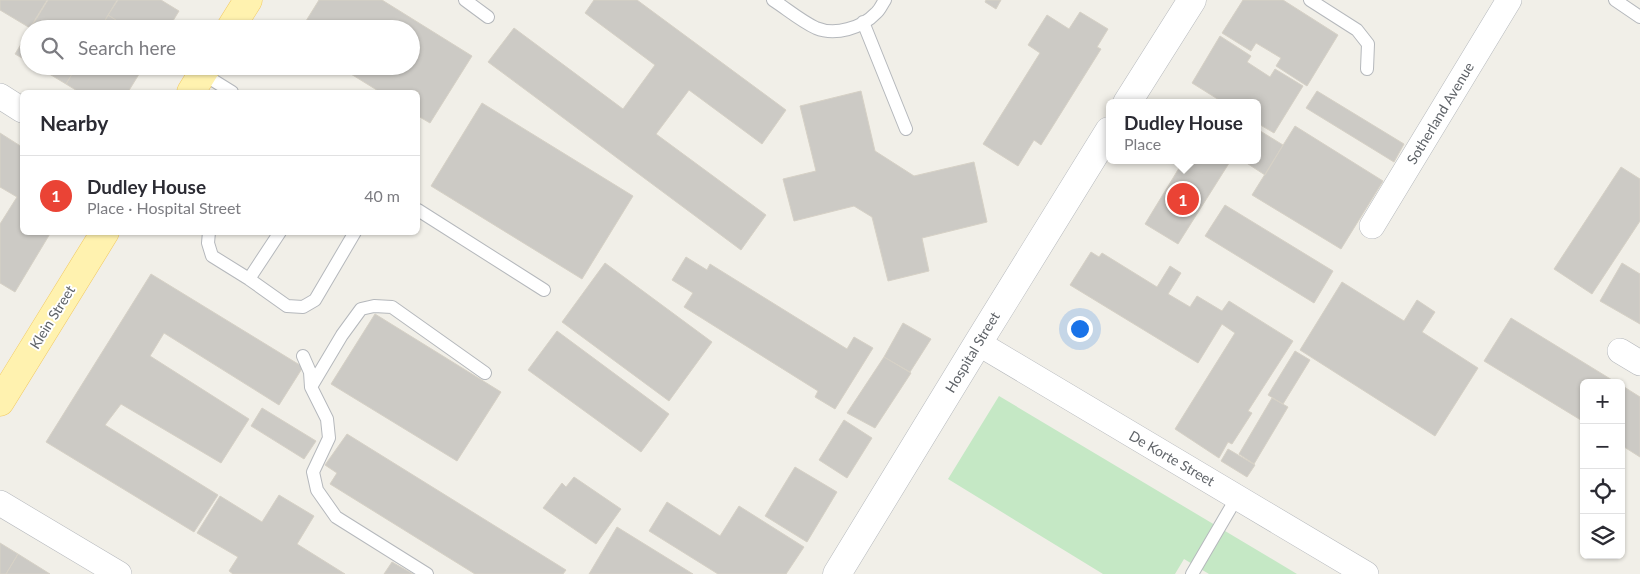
<!DOCTYPE html>
<meta charset="utf-8">
<style>
body{margin:0;font-family:Lato,sans-serif;background:#f2f2f3;color:#2b2b33}
.controls{position:absolute;right:15px;bottom:15px;display:grid;overflow:hidden;border-radius:8px;box-shadow:0 1px 4px #0004}
.controls button{width:45px;height:45px;display:grid;place-items:center;padding:0;border:0;border-bottom:1px solid #e1e1e2;background:#fff;color:#2b2b33;font:25px sans-serif}
.you{position:absolute;left:1079px;top:328px;width:18px;height:18px;margin:-12px;border:4px solid #fff;border-radius:50%;background:#1a73e8;box-shadow:0 0 0 8px #1a73e833}
.badge{display:grid;place-items:center;width:32px;height:32px;border-radius:50%;background:#ea4335;color:#fff;font-size:16px;font-weight:700}
.pin{position:absolute;translate:-50% -50%;border:2px solid #fff;box-shadow:0 1px 5px #0006}
.popup{position:absolute;left:1106px;top:99px;width:155px;height:65px;box-sizing:border-box;display:grid;place-content:center;border-radius:8px;background:#fff;filter:drop-shadow(0 1px 4px #0005);font-size:16px;white-space:nowrap;color:#7c7c81}
.popup b{font-size:19px;color:#2b2b33}
.popup::after{content:'';position:absolute;left:50%;top:100%;margin-left:-10px;border:10px solid transparent;border-top-color:#fff}
.list{margin:0;padding:0;list-style:none}
h2{display:flex;justify-content:space-between;align-items:center;height:65px;margin:0;padding:0 20px;font-size:21px}
h2 small{font-size:16px;font-weight:400;color:#7c7c81}
.list li{display:grid;grid-template-columns:32px 1fr auto;gap:15px;align-items:center;box-sizing:border-box;height:80px;padding:0 20px;border-top:1px solid #e1e1e2}
.list b{display:block;font-size:19px;white-space:nowrap}
.list p{margin:0;font-size:16px;white-space:nowrap;color:#7c7c81}
.list em{font-size:16px;font-style:normal;color:#7c7c81}
.icon{flex:none;width:28px;height:28px;fill:none;stroke:currentColor;stroke-width:2;stroke-linecap:round;stroke-linejoin:round}
.map{position:relative;flex:none;width:1640px;height:574px;overflow:hidden}
.search{position:absolute;background:#fff;box-shadow:0 1px 4px #0004;left:20px;top:20px;width:400px;height:55px;display:flex;align-items:center;gap:12px;box-sizing:border-box;padding:0 18px;border-radius:28px;color:#7c7c81;font-size:19px}
.panel{position:absolute;background:#fff;box-shadow:0 1px 4px #0004;left:20px;top:90px;width:400px;height:145px;border-radius:8px}
.map>svg:first-child{display:block}
</style>
<div class="map">
<svg width="1640" height="574" viewBox="0 0 1640 574">
<rect width="100%" height="100%" fill="#f1efe8"/>
<!-- green -->
<path fill="#c5e8c5" d="M999 396 1297 574H1209L1184 559 1175 574H1103L948 479Z"/>
<!-- building -->
<path fill="#cccac5" stroke="#d6d1c6" d="M0 0H47L30 28 0 10Z
M48 0H117L100 29H30Z
M118 0H161L179 11 168 29H130L108 15Z
M319 0H382L472 56 430 123 418 116V92H380L338 66H411V29H301Z
M594 0H637L786 110 762 144 689 90 656 134 766 215 741 250 488 62 514 28 623 109 655 65 585 13Z
M986 0H1001L996 9 985 2Z
M1243 0H1283L1338 35 1307 86 1276 66 1281 58 1256 43 1251 51 1222 33Z
M1080 12 1108 29 1097 47 1101 49 1041 145 1034 140 1018 166 983 144 1040 53 1028 45 1047 15 1069 29Z
M108 15 130 29H100Z
M29 31V62L15 54Z
M1220 36 1251 56 1247 62 1270 77 1275 69 1303 86 1274 133 1257 123V103H1224L1192 83Z
M36 66H77L66 84Z
M77 66H144L128 92H79L66 84Z
M861 91 875 151 914 176 974 162 987 222 922 238 929 271 888 281 872 217 854 206 794 221 783 179 816 171 800 106Z
M1317 91 1404 144 1394 162 1306 108Z
M482 103 633 196 582 279 431 186Z
M1295 126 1383 181 1341 249 1252 195Z
M1257 129 1283 145 1265 175 1242 160H1257Z
M0 133 22 147V232H51L15 292 0 283V224L17 197 0 187Z
M1184 160H1231L1178 244 1145 224Z
M1621 167 1640 179V221L1592 294 1554 269Z
M1225 205 1333 271 1314 303 1205 236Z
M1091 252 1099 257 1102 253 1157 287 1170 266 1181 273 1168 294 1190 307 1197 296 1222 311 1229 301 1293 341 1248 411 1252 413 1232 444 1228 442 1219 458 1175 429 1235 333 1222 324 1198 363 1070 285Z
M686 257 707 270 710 264 847 349 854 337 873 348 835 409 815 397 818 391 684 307 693 293 672 280Z
M605 263 712 342 669 401 562 322Z
M1622 263 1640 274V324L1600 301Z
M151 274 303 367 279 405 164 333 150 356 249 419 221 463 121 404 105 425 218 495 194 532 46 442Z
M1342 282 1404 321 1417 300 1435 312 1422 332 1478 368 1435 436 1300 350Z
M375 314 501 392 457 461 331 384Z
M1511 318 1617 383H1584V422L1484 361Z
M903 323 931 339 910 372 884 357Z
M557 331 669 414 641 452 528 370Z
M1295 351 1310 360 1283 404 1268 395Z
M884 357 911 373 875 428 847 413Z
M1621 385 1640 397V457L1621 445Z
M1272 398 1288 407 1254 464 1239 454Z
M262 408 316 441 304 459 251 426Z
M844 420 872 438 847 478 819 460Z
M347 434 566 570 563 574H475L330 484 337 473 325 465Z
M1228 449 1255 465 1247 477 1221 461Z
M795 467 837 492 807 542 765 516Z
M574 477 621 509 596 544 543 508 562 483 566 487Z
M279 495 314 516 297 544 345 574H233L229 571 238 557 197 533 220 496 262 522Z
M667 502 720 536 739 506 804 547 786 574H718L649 531Z
M617 527 693 574H589Z
M0 543 18 554 6 574H0Z
M18 554 50 574H6Z
M392 562 413 574H384Z"/>
<g fill="none" stroke-linecap="round" stroke-linejoin="round">
<!-- service casing -->
<g stroke="#b5b8bc" stroke-width="14">
<path id="service" d="M465 0 488 17
M773 0C787 9 801 21 816 28 835 36 862 28 876 13 880 10 882 4 885 0
M1310 0 1357 30 1368 44 1367 69
M1615 0 1640 17
M863 22 906 129
M203 74 232 92
M418 210 544 290
M209 232 208 243 212 256 249 279 287 306 303 307 315 300 355 232
M249 279 280 232
M303 356 310 372 311 387 327 419 329 438 313 472 317 490 336 517 427 574
M311 387 342 335 361 309 374 306 392 307 485 373
M1192 574 1237 497"/>
</g>
<!-- minor casing -->
<g stroke="#b5b8bc" stroke-width="26">
<path id="minor" d="M0 96 22 110
M1372 226 1509 0
M978 343 1366 574
M1620 351 1640 363
M0 503 119 574"/>
</g>
<!-- tertiary casing -->
<g stroke="#b5b8bc" stroke-width="29">
<path id="tertiary" d="M1127 103 1192 0
M837 574 978 343 1109 131"/>
</g>
<!-- primary casing -->
<g stroke="#f2c960" stroke-width="29">
<path id="primary" d="M230 29 248 0
M191 92 207 66
M0 402 105 232"/>
</g>
<!-- service -->
<use href="#service" stroke="#fff" stroke-width="12"/>
<!-- minor -->
<use href="#minor" stroke="#fff" stroke-width="25"/>
<!-- tertiary -->
<use href="#tertiary" stroke="#fff" stroke-width="28"/>
<!-- primary -->
<use href="#primary" stroke="#fff2af" stroke-width="28"/>
</g>
<g text-anchor="middle" dominant-baseline="central" stroke-width="4" stroke-linejoin="round" paint-order="stroke">
<!-- street labels -->
<g font-size="14" fill="#5f6368" stroke="#fff">
<text transform="translate(1440 113) rotate(-59)">Sotherland Avenue</text>
<text transform="translate(52 317) rotate(-58)">Klein Street</text>
<text transform="translate(972 352) rotate(-59)">Hospital Street</text>
<text transform="translate(1172 458) rotate(30)">De Korte Street</text>
</g>
</g>
</svg>
<div class="controls">
<button>+</button>
<button>−</button>
<button><svg class="icon" aria-label="locate" viewBox="0 0 24 24"><circle cx="12" cy="12" r="6"/><path d="M12 2v4M12 18v4M2 12h4M18 12h4"/></svg></button>
<button><svg class="icon" aria-label="layers" viewBox="0 0 24 24"><path d="M12 4l9 5-9 5-9-5zM3 14l9 5 9-5"/></svg></button>
</div>
<div class="you"></div>
<div class="pin badge" style="left:1183px;top:199px">1</div>
<div class="popup"><b>Dudley House</b>Place</div>
<div class="search"><svg class="icon" aria-label="search" viewBox="0 0 24 24"><circle cx="10" cy="10" r="6"/><path d="M15 15l6 6"/></svg>Search here</div>
<section class="panel">
<h2>Nearby<small></small></h2>
<ul class="list">
<li><span class="badge">1</span><div><b>Dudley House</b><p>Place · Hospital Street</p></div><em>40 m</em></li>
</ul>
</section>
</div>
